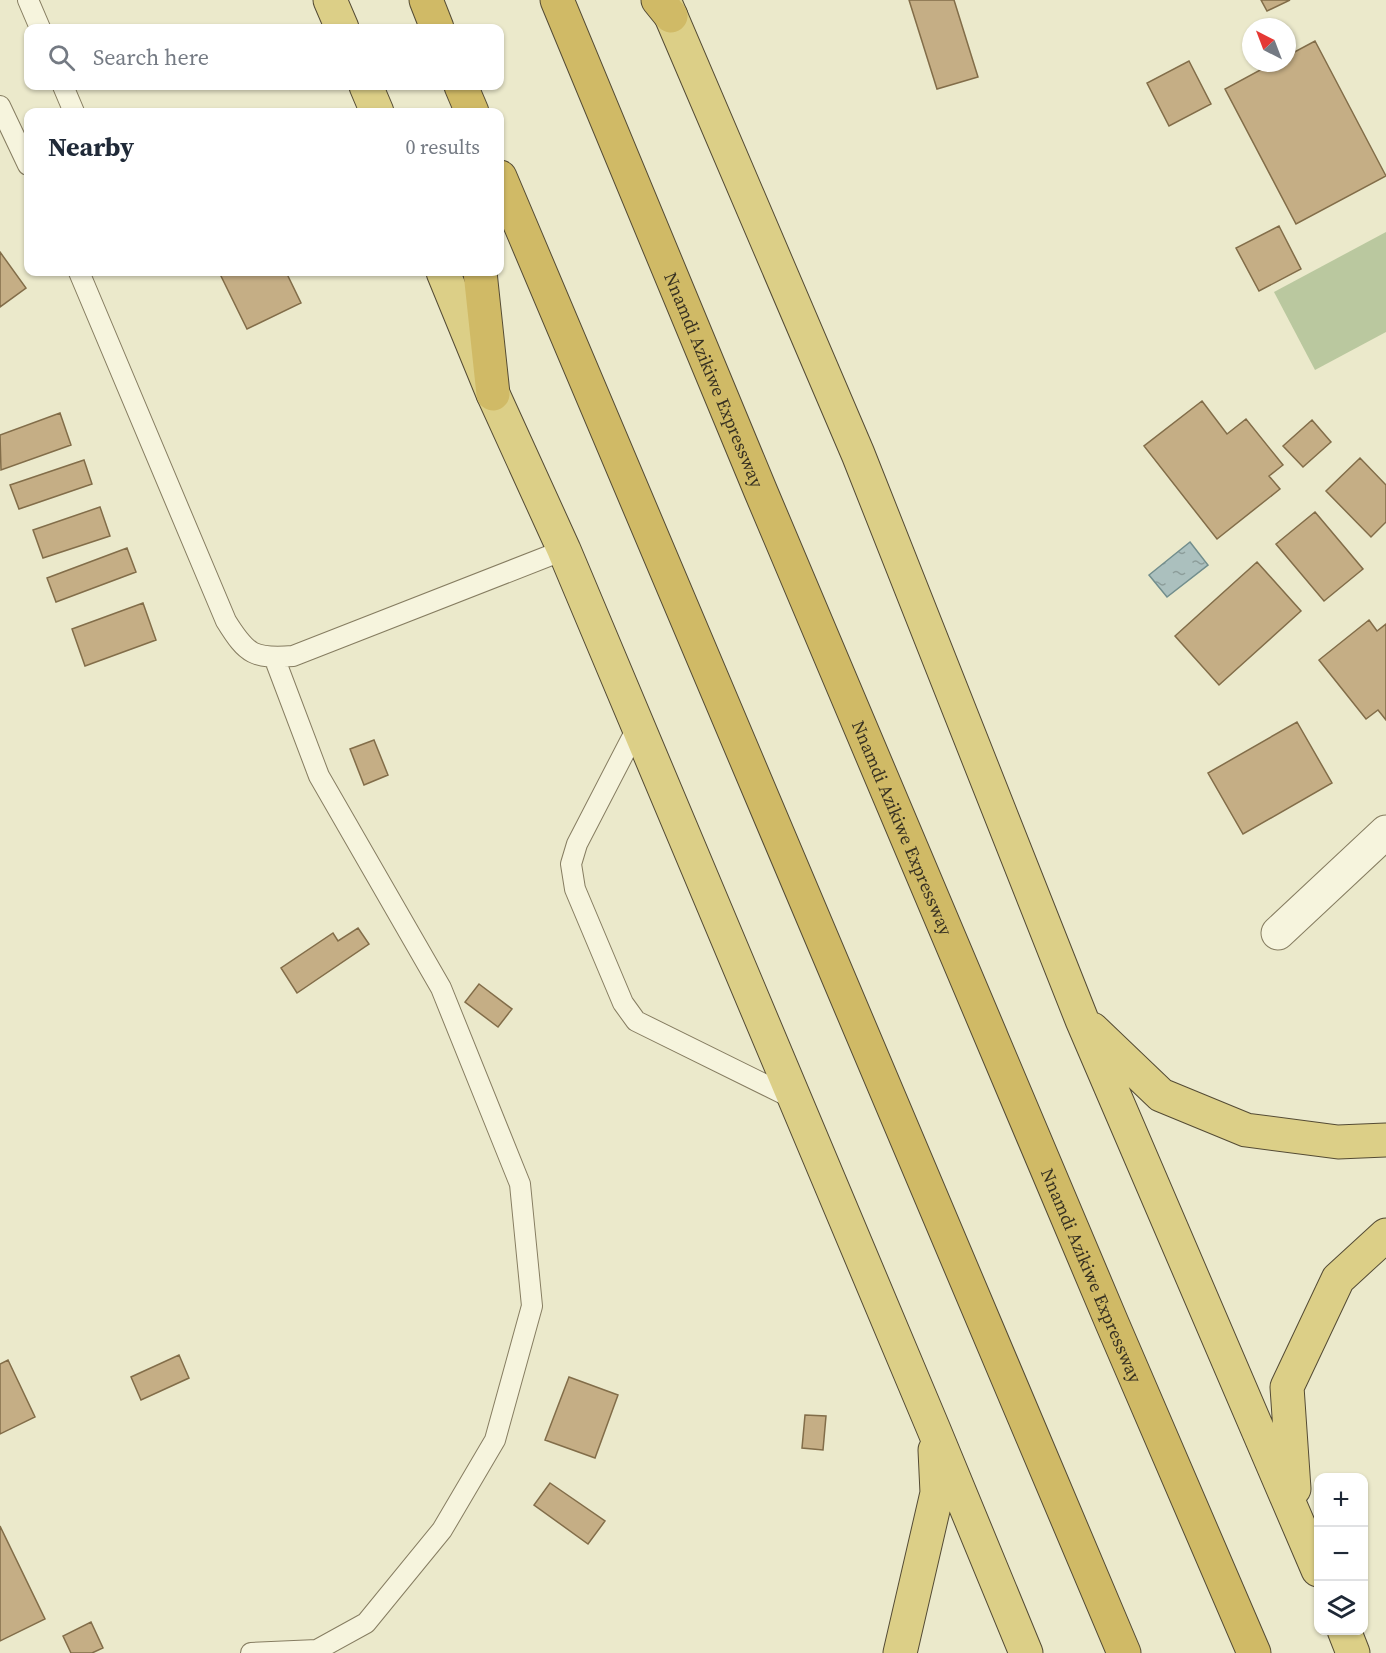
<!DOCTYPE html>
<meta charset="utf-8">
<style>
body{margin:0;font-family:"Source Serif 4",serif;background:#f2f2f3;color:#1f2937}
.controls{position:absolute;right:18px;bottom:18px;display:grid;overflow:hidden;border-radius:12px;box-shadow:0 2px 4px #0004}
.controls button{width:54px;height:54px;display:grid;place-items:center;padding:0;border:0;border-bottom:2px solid #e0e1e3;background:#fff;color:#1f2937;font:30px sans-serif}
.compass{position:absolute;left:1242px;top:18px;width:54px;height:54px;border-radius:50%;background:#fff;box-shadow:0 2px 4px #0004;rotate:318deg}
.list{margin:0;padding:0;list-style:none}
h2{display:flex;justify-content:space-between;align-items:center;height:78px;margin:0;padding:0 24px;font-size:26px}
h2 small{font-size:20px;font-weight:400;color:#747a83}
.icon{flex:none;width:33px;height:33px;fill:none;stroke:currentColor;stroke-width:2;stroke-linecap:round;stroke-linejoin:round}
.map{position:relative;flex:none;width:1386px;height:1653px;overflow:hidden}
.search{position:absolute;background:#fff;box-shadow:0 2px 4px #0004;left:24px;top:24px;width:480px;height:66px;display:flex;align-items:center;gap:15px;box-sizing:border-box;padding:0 21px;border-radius:12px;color:#747a83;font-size:22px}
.panel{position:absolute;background:#fff;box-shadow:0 2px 4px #0004;left:24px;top:108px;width:480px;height:168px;border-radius:12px}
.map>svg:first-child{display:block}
</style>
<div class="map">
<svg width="1386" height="1653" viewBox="0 0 1386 1653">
<defs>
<pattern id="water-ripples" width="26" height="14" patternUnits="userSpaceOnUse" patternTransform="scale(1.5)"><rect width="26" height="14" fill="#abc0be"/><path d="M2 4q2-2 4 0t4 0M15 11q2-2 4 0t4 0" fill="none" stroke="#8c9d9a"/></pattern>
</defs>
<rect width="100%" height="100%" fill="#ebe9cb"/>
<!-- garden -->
<path fill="#bac89f" d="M1386 232V332L1315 370 1274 292Z"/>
<!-- water -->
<path fill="url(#water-ripples)" stroke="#728e8d" stroke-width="1.5" d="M1190 542 1208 565 1167 597 1149 575Z"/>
<!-- building -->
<path fill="#c5ae85" stroke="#826d49" stroke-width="1.5" d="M909 0H954L978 77 937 89Z
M1261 0H1290L1267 11Z
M1315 41 1386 176 1296 224 1225 89 1273 63H1287V56Z
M1189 61 1211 104 1169 126 1147 83Z
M1279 226 1301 269 1259 291 1236 248Z
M0 252 26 288 0 307Z
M219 272H286L301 303 247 329Z
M1202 401 1227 434 1246 419 1283 465 1269 476 1280 489 1217 539 1144 446Z
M60 413 71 445 1 470 0 435Z
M1312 420 1331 442 1303 467 1283 446Z
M1360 458 1386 485V522L1371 537 1326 491Z
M84 460 92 484 19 509 10 485Z
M100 507 110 536 43 558 33 530Z
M1315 512 1363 569 1324 601 1276 544Z
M127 548 136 572 56 602 47 578Z
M1257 562 1301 611 1219 685 1175 636Z
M143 603 156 640 85 666 72 629Z
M1369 620 1377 631 1386 624V720L1378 710 1366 719 1319 660Z
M1297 722 1332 783 1243 834 1208 773Z
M374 740 388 775 364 785 350 749Z
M358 928 369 944 297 993 281 968 333 933 338 941Z
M479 984 512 1009 498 1027 465 1002Z
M179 1355 189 1378 141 1400 131 1377Z
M8 1360 35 1417 0 1434V1364Z
M569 1377 618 1395 595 1458 545 1440Z
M805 1415 826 1416 823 1450 802 1448Z
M550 1483 605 1521 588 1544 534 1505Z
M0 1526 45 1619 0 1641Z
M91 1622 103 1648 92 1653H71L63 1636Z"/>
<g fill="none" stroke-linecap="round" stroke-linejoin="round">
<!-- service casing -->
<g stroke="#867d61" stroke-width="22">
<path id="service" d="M28 0 40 28
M63 86 74 112
M0 106 28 165
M79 272 226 621C247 655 254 659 293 656L564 550
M638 726 577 844 571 864 575 889 623 1003 636 1021 796 1100
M251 1653 317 1650 366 1623 442 1530 495 1440 532 1306 520 1184 441 988 319 776 274 657"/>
</g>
<!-- minor casing -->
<g stroke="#867d61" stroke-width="35">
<path id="minor" d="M1278 933 1386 832"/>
</g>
<!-- trunk casing -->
<g stroke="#544b34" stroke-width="35">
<path id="trunk" d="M330 0 342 28
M664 0 858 454 1082 1020 1318 1570
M366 86 377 112
M443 272 493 394 564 550 934 1430 1026 1653
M1092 1029 1161 1095 1246 1130 1338 1142 1386 1140
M1294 1489 1287 1387 1338 1279 1386 1235
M1344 1630 1353 1653
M900 1653 937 1493 935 1450"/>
</g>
<!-- motorway casing -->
<g stroke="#544b34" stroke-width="35">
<g id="motorway">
<path d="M426 0 437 28"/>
<path id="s1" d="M557 0 761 492 1112 1323 1254 1653"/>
<path d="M658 0 671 16"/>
<path d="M461 86 472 112"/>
<path d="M500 177 1124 1653"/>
<path d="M480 272 493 394"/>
</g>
</g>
<!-- service -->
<use href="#service" stroke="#f6f4dd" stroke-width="20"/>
<!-- minor -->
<use href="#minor" stroke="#f6f4dd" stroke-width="33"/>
<!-- trunk -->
<use href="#trunk" stroke="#dccf87" stroke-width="33"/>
<!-- motorway -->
<use href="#motorway" stroke="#d0ba66" stroke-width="33"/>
</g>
<g text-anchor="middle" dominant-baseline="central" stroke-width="4.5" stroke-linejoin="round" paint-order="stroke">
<!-- street labels -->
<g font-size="18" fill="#383222" stroke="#f3f1da">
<text stroke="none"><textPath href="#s1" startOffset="411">Nnamdi Azikiwe Expressway</textPath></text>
<text stroke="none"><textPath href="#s1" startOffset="897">Nnamdi Azikiwe Expressway</textPath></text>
<text stroke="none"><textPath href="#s1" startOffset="1383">Nnamdi Azikiwe Expressway</textPath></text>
</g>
</g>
</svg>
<div class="controls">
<button>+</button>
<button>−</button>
<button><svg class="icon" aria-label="layers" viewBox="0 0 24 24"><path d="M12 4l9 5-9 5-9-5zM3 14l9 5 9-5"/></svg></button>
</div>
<svg class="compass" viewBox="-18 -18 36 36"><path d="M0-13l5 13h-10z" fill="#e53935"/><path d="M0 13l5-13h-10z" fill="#747a83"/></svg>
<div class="search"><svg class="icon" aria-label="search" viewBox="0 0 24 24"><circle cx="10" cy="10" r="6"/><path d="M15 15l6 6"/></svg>Search here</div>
<section class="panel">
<h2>Nearby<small>0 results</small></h2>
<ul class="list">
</ul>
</section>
</div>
